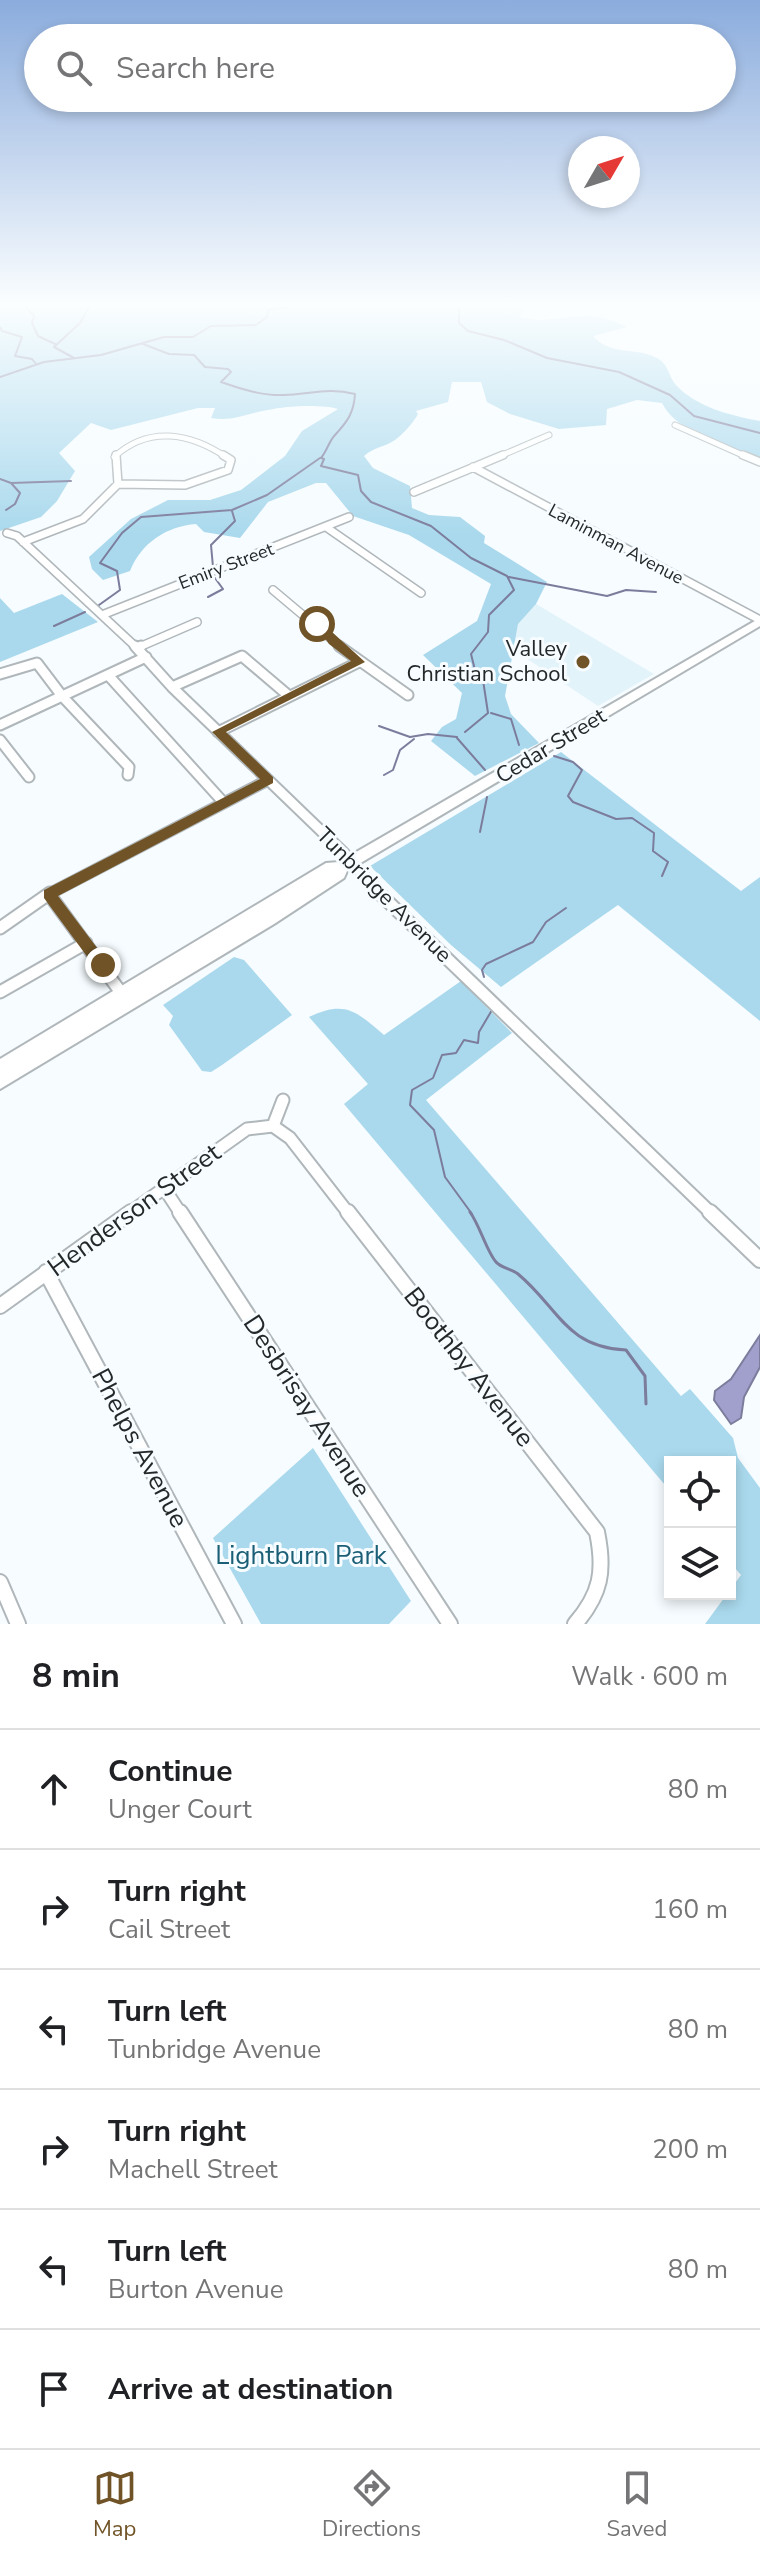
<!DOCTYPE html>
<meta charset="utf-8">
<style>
body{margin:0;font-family:"Nunito Sans",sans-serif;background:#f2f2f2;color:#202124}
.controls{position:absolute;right:24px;bottom:24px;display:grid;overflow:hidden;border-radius:0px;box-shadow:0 4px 12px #0003}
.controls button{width:72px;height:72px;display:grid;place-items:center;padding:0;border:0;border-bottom:2px solid #e0e0e0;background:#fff;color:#202124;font:40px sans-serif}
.compass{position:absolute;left:568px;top:136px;width:72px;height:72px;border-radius:50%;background:#fff;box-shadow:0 4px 12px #0003;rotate:51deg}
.stop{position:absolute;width:24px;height:24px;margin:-18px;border:6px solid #705427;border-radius:50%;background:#fff}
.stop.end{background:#705427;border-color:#fff;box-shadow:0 2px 8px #0008}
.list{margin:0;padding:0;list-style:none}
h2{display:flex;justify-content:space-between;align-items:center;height:104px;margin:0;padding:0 32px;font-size:34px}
h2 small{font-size:26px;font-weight:400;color:#757577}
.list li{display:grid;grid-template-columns:52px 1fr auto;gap:24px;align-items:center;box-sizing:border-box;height:120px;padding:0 32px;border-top:2px solid #e0e0e0}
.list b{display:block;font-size:30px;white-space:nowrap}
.list p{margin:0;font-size:26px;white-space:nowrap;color:#757577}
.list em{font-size:26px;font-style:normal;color:#757577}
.icon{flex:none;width:44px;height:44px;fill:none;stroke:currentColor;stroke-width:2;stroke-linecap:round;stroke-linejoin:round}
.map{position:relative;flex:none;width:760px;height:1624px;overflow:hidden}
.search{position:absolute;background:#fff;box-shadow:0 4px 12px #0003;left:24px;right:24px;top:24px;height:88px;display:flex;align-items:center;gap:20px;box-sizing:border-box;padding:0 28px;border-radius:44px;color:#757577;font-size:30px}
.sheet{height:824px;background:#fff}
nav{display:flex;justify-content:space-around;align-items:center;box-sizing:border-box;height:112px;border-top:2px solid #e0e0e0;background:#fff;font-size:22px;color:#757577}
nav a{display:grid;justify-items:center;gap:4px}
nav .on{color:#705427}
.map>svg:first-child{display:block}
</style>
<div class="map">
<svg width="760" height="1624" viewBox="0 0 760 1624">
<rect width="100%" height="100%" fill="#f6fcff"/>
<!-- built -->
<path fill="#e3f3fa" d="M536 604 654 674 598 706 514 650 518 623Z"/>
<!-- green -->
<path fill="#aad9ed" d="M0 307H523L520 317C559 327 581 303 627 327L593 336C611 356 633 347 655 357 669 363 668 376 676 385 696 407 732 416 760 421V459C730 446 677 434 662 403L637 400 607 409 606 425 559 429 510 414 487 402 481 382H452L448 402 416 411 418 414C414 422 402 435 395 440 385 447 374 447 364 456L373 468 410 486 412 508 429 515 460 517 485 536 484 543 547 582 536 604 518 624 505 696 511 714 539 743 475 776 431 741 442 727 456 719 462 693 423 655 477 621 491 584 409 535 353 516 326 483H316L268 502 240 538 204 532 196 524C167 526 141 543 130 571L103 580 92 569 89 557 131 519 168 500H210L241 490 285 456 302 431 338 409C321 404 286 406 268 410 248 413 232 422 211 418L215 408H198L111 430 91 423 59 453 75 471 57 501 41 517 0 531Z
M62 594 98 622 0 662V598L14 613Z
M561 752 741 891 760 877V1021L618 905 501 987 451 945 370 866Z
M234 957 244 960 292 1015 222 1065 211 1072 202 1071 169 1025 173 1016 163 1005Z
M461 981 512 1033 426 1100 681 1396 690 1389 733 1438 738 1458 760 1488V1624H705L741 1575 730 1562V1462H670V1491L344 1104 368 1084 309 1017C345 1000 356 1011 384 1035Z
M313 1448 411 1601 389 1624H261L213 1538Z"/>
<!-- water -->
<path fill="#a1a0cd" stroke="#7c7c9c" stroke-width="2" d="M760 1335V1367L744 1397 741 1418 731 1424 714 1400 715 1391 731 1379Z"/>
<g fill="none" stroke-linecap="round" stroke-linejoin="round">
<!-- stream-far1 -->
<path stroke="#7c7c9c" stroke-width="2" d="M26 307 34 316 32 323 38 336 55 344
M459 307V323L468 331 504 340 547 358 619 372 670 395 694 416 760 433
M0 327 2 331 22 337 15 356 32 359 36 364
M143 344 169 354 194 355 205 367 228 369 231 372 221 382C241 389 263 396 284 395 310 394 329 387 355 394 354 413 347 422 335 435 329 441 327 451 321 458L324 459 321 466 358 475 361 491 371 502 431 526 471 558 507 576 514 590 489 615 488 632 471 654 476 674 483 680 488 713 465 732
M74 358 54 347 80 323 89 307
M0 377 44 362 101 355 164 337H193L211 326 256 325 267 317 268 310 287 307
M0 479 11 483 20 493 15 504 6 510
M11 483 71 481
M213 567 211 545 235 521 232 511
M509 577 607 596 626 590 656 592
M208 597 223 589 215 578
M99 605 120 590 117 571 100 563 122 533 141 517 232 510 267 495 320 458
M54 626 85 612
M491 713 511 719 519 745
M379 726 410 737 428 734 457 737
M457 738 485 770
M554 756 573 762 582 770 568 796 573 802 616 819 632 818 654 833 653 851 668 862 662 876
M384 775 393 770 400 750 414 739
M480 832 487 797
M484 977 482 970 486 964 533 942 546 922 566 908
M472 1214 445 1177 434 1130 410 1105 412 1090 433 1078 442 1055 456 1053 464 1040 478 1043 479 1032 492 1010"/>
<!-- stream -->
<path stroke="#7c7c9c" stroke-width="3" d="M470 1212C480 1226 487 1252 496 1262 501 1268 512 1269 518 1274 559 1308 565 1347 626 1350L645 1376 646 1404"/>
<!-- minor-far4 casing -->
<g stroke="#b0b7ba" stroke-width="7">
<path id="minor-far4" d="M675 425 747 457
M114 457C149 425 190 433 226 457
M498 457 549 435"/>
</g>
<!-- minor-far3 casing -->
<g stroke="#b0b7ba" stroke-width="10">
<path id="minor-far3" d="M116 455 118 484
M743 455 760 462
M473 467 760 620
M118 484 185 485 228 470 231 460 223 455
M414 492 503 455
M326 527 421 593
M7 533 17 536 137 648
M23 542 83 519 118 484
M273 590 342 648
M102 615 349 517
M137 648 197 622"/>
</g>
<!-- minor-far2 casing -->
<g stroke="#b0b7ba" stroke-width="13">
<path id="minor-far2" d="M135 646 172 687 344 853 381 895
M339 646 408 695
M137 648 141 646
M0 674 37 663 62 696 129 767 128 775
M108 675 224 803
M172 687 242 656 289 696
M0 725 146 657
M218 732 359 662
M0 740 29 777
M47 895 268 780"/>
</g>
<!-- minor-far1 casing -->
<g stroke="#b0b7ba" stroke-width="15">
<path id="minor-far1" d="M379 893 712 1214
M49 894 122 994
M0 928 50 893
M0 992 86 943
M273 1126 290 1138 349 1214
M273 1126 283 1100
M164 1188 181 1214
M128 1214 247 1129 273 1126"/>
</g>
<!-- minor casing -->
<g stroke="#b0b7ba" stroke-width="18">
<path id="minor" d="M180 1212 450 1624
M348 1212 597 1532C605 1571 601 1594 575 1624
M710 1212 760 1260
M46 1272 234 1624
M0 1306 131 1212
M0 1582 18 1624"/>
</g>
<!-- secondary casing -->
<g stroke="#b0b7ba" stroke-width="4">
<path id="secondary" d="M760 618V626L347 871 344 878 274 924 0 1089V1059L326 863 339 862Z"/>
</g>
<!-- minor-far4 -->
<use href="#minor-far4" stroke="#fff" stroke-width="5"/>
<!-- minor-far3 -->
<use href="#minor-far3" stroke="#fff" stroke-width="7"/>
<!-- minor-far2 -->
<use href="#minor-far2" stroke="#fff" stroke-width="9"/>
<!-- minor-far1 -->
<use href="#minor-far1" stroke="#fff" stroke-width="11"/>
<!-- minor -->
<use href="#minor" stroke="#fff" stroke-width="14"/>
<!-- secondary -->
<use href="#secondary" fill="#fff" fill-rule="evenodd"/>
</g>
<!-- sky -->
<linearGradient id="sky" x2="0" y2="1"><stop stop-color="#8bacdd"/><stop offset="0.57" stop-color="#fbfeff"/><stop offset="1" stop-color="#fbfeff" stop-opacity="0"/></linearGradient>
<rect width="760" height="534" fill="url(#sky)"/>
<!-- route -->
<path fill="#705427" d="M314 622H321L365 662 226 732 273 777V783L58 896 110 965 103 971 97 970 44 898V890L260 779 212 732 351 661 329 644Z"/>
<!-- markers -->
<circle fill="#705427" stroke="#f6fcff" stroke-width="3" cx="583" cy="662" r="8"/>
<g text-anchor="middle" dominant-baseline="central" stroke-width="6" stroke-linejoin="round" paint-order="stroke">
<!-- far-street labels -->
<g font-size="18" fill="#252829" stroke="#f6fcff">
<text transform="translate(616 544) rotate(28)">Laminman Avenue</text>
<text transform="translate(226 566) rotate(-21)">Emiry Street</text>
</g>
<!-- poi labels -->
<g font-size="22" fill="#252829" stroke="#f6fcff" text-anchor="end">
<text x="567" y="649">Valley<tspan x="567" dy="25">Christian School</tspan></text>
</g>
<!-- street labels -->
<g font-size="22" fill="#252829" stroke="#f6fcff">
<text transform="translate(551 746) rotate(-31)">Cedar Street</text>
<text transform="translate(384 895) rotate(45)">Tunbridge Avenue</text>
</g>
<!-- near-street labels -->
<g font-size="26" fill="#252829" stroke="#f6fcff">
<text transform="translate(134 1210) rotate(-36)">Henderson Street</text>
<text transform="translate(469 1367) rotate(52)">Boothby Avenue</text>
<text transform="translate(307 1406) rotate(57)">Desbrisay Avenue</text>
<text transform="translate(140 1448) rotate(62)">Phelps Avenue</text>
</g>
<!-- near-park labels -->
<g font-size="26" fill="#1b5f77" stroke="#f6fcff">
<text x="301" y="1555">Lightburn Park</text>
</g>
</g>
</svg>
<div class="controls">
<button><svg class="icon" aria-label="locate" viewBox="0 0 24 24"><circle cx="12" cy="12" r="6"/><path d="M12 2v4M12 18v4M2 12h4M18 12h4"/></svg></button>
<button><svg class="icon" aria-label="layers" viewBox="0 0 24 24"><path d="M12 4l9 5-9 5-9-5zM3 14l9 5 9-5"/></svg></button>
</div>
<svg class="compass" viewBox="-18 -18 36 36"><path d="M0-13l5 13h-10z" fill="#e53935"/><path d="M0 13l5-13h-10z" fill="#757577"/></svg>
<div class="stop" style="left:317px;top:624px"></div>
<div class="stop end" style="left:103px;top:965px"></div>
<div class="search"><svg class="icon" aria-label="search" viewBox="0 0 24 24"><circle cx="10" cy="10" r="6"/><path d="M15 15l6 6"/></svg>Search here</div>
</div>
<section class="sheet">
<h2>8 min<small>Walk · 600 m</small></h2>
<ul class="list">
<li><svg class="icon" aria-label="ahead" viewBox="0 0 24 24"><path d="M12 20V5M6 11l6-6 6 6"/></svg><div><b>Continue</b><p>Unger Court</p></div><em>80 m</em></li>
<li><svg class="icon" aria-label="right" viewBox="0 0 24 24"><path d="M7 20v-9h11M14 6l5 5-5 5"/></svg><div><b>Turn right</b><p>Cail Street</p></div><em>160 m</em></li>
<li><svg class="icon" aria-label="left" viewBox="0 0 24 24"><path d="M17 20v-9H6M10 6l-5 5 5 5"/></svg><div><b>Turn left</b><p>Tunbridge Avenue</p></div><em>80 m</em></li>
<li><svg class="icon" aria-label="right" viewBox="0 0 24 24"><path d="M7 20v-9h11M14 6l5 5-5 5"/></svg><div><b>Turn right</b><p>Machell Street</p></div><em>200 m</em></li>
<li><svg class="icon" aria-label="left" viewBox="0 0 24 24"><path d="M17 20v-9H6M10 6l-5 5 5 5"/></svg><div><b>Turn left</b><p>Burton Avenue</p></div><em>80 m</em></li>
<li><svg class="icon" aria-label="arrive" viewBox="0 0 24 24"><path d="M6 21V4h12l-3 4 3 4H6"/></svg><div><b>Arrive at destination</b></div></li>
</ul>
</section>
<nav>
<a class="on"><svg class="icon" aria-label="map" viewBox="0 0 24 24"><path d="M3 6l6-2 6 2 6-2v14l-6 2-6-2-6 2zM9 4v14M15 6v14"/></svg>Map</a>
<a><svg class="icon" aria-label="directions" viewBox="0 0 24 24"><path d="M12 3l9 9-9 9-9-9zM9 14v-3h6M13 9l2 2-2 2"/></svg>Directions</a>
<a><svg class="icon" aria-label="saved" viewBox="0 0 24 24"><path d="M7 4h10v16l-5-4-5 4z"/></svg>Saved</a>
</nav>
